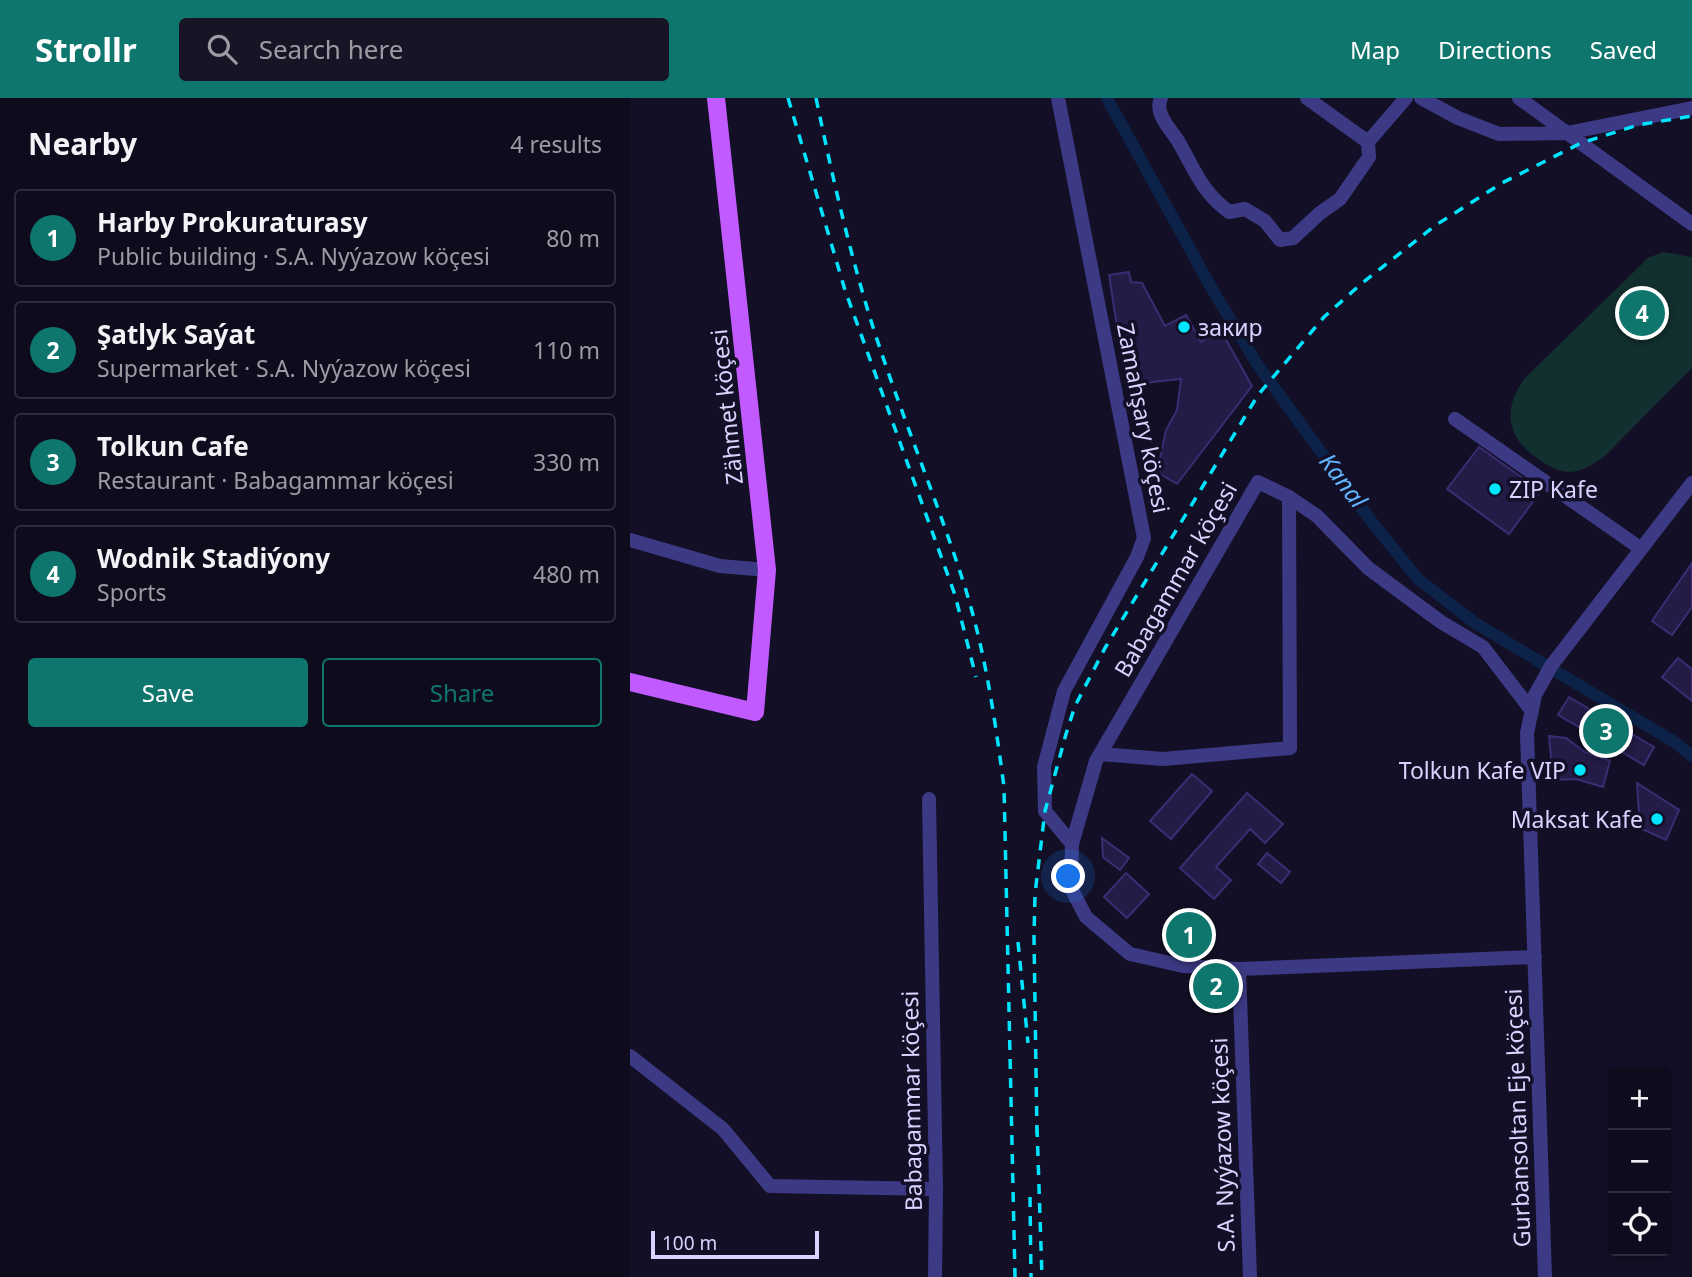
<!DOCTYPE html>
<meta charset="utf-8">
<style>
body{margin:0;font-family:"Noto Sans",sans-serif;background:#171425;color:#f1f3f6}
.controls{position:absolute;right:21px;bottom:21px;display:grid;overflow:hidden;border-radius:7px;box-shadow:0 4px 10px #0003}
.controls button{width:63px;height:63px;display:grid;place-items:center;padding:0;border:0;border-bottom:2px solid #2e2b3b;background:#0e0b1c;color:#f1f3f6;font:35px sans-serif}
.scale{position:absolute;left:21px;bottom:18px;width:168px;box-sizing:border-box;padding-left:7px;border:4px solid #d9d4ff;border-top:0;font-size:19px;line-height:24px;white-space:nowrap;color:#d9d4ff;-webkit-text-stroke:5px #130f26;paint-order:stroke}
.you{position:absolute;left:439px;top:779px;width:24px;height:24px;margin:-18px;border:5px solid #fff;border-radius:50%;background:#1a73e8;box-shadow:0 0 0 10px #1a73e833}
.badge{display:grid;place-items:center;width:46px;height:46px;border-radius:50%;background:#0f766e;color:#fff;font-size:23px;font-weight:700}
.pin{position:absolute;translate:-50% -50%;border:4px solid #fff;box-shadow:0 2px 7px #0006}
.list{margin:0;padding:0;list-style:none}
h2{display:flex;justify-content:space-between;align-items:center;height:91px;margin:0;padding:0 28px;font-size:30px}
h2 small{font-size:23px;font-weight:400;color:#9b9ba3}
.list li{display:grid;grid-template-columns:46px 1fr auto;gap:21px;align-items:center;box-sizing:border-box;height:98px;margin:0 14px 14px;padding:0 14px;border:2px solid #2e2b3b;border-radius:7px}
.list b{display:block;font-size:26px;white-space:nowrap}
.list p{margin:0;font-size:23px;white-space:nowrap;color:#9b9ba3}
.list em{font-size:23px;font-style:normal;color:#9b9ba3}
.actions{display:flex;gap:14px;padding:21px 28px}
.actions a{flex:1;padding:16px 0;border:2px solid #0f766e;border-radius:7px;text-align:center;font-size:24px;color:#0f766e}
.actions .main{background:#0f766e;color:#fff}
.icon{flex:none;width:38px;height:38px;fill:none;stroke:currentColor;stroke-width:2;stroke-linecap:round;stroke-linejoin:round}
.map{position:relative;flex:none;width:1062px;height:1179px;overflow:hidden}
header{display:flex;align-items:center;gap:42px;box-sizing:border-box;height:98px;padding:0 35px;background:#0f766e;color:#fff}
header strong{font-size:33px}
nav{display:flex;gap:38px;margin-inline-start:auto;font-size:24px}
.search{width:490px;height:63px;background:#171425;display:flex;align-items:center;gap:18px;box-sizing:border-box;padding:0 24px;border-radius:7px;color:#9b9ba3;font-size:26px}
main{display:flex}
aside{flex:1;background:#0e0b1c}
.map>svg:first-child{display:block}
</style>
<header>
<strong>Strollr</strong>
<div class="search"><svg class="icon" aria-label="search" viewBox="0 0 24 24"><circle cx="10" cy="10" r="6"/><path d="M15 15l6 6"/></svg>Search here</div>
<nav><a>Map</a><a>Directions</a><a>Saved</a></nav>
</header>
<main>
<aside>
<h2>Nearby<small>4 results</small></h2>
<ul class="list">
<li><span class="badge">1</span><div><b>Harby Prokuraturasy</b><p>Public building · S.A. Nyýazow köçesi</p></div><em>80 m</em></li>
<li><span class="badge">2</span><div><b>Şatlyk Saýat</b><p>Supermarket · S.A. Nyýazow köçesi</p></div><em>110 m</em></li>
<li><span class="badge">3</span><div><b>Tolkun Cafe</b><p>Restaurant · Babagammar köçesi</p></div><em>330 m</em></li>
<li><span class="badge">4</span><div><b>Wodnik Stadiýony</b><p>Sports</p></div><em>480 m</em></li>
</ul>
<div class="actions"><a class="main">Save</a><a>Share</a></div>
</aside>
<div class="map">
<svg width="1062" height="1179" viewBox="0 0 1062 1179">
<rect width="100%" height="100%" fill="#130f26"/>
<!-- green -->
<path fill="#12302f" d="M1033 154 1062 159V270L975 358C965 365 954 373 941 374 930 374 920 369 911 363 878 342 871 314 894 281L1018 160Z"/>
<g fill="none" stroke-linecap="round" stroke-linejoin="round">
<!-- canal -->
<path stroke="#0c2248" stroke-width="12" d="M477 0 582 191 627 266 742 424 788 481 845 525 1046 645 1062 658"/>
</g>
<!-- building -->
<path fill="#241b47" stroke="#3b2d73" stroke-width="2" d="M499 174 501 184 512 185 535 228 556 217 571 244 590 231 622 288 547 386 527 374 536 332 547 312 551 281 496 287 479 177Z
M849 349 911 393 879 436 817 391Z
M1062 465V509L1042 537 1022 523Z
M1048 560 1062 571V603L1032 579Z
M939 599 1024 649 1014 667 928 617Z
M919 638 936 640 955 654 980 663 973 689 946 681 923 682Z
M562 676 582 693 541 741 520 723Z
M1007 685 1049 712 1036 742 1010 730Z
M617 695 653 726 635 745 620 731 586 769 601 782 584 801 550 770Z
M472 740 499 760 490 772 473 759Z
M637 755 660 774 651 785 628 766Z
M496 775 519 796 497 820 474 799Z
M578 828 580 848 541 850 539 830Z"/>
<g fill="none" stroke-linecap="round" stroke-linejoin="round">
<!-- minor -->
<path stroke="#3d3a85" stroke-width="14" d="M428 0 514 440 507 459 434 593 414 669 415 713 442 746
M531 0C524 16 540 30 548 43 565 72 571 93 599 114L615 111 635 123 650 142 663 140 690 115 710 101 739 59 738 44 776 0
M677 0 738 44
M791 0 828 20 869 36 937 35 1062 10
M889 0 1062 126
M825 321 1010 450
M0 442 90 468 137 472
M902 613 853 549 811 524 738 470 687 418 659 399 628 384 466 663 442 746 441 790 456 819 500 856 553 868 609 871 905 859
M470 656 533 661 660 650 659 399
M299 701 306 1091 305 1179
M609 871 620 1179
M0 958 93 1031 140 1088 306 1091
M915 1179 897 635 905 597 921 568 1062 385"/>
<!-- major -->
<path stroke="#c25bff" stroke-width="18" d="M0 584 125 614 137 472 86 0"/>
<!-- rail -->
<path stroke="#00e5ff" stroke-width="3.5" stroke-dasharray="10 9" stroke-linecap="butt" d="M158 0 215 192 325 497 346 579
M186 0C202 77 219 152 242 226 270 314 306 399 334 486 355 552 365 621 374 689L385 1179
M388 844 398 945
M407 1029 412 1179
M407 1037 404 839 405 796 415 713 436 636 445 608 475 550 628 297 694 219 731 186 806 127 872 85 951 45 1008 27 1062 18
M400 1099 401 1179"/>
</g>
<!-- markers -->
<g fill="#00e5ff" stroke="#130f26" stroke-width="2.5">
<circle cx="554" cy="229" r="7"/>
<circle cx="865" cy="391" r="7"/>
<circle cx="950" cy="672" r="7"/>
<circle cx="1027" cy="721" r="7"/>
</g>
<g text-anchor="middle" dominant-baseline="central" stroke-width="7" stroke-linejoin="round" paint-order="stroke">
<!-- poi labels -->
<g font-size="23" fill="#d9d4ff" stroke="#130f26" text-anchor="start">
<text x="568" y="229">закир</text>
<text x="879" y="391">ZIP Kafe</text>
<text x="936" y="672" text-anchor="end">Tolkun Kafe VIP</text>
<text x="1013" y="721" text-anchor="end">Maksat Kafe</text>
</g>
<!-- street labels -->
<g font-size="23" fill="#d9d4ff" stroke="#130f26">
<text transform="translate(96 309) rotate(-96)">Zähmet köçesi</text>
<text transform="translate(514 320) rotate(79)">Zamahşary köçesi</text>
<text transform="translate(545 481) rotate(-60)">Babagammar köçesi</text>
<text transform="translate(281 1003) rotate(-91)">Babagammar köçesi</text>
<text transform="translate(887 1020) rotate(-92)">Gurbansoltan Eje köçesi</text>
<text transform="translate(592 1047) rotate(-92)">S.A. Nyýazow köçesi</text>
</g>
<!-- water labels -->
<g font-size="24" font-style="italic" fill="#62b6ff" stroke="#130f26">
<text transform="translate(714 382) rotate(53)">Kanal</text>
</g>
</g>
</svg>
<div class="controls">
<button>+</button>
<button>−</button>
<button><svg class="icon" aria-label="locate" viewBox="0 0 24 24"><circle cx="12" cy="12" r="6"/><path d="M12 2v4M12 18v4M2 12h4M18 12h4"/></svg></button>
</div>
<div class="scale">100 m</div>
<div class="you"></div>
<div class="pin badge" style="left:559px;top:837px">1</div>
<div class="pin badge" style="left:586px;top:888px">2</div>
<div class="pin badge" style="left:976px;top:633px">3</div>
<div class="pin badge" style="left:1012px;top:215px">4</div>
</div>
</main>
